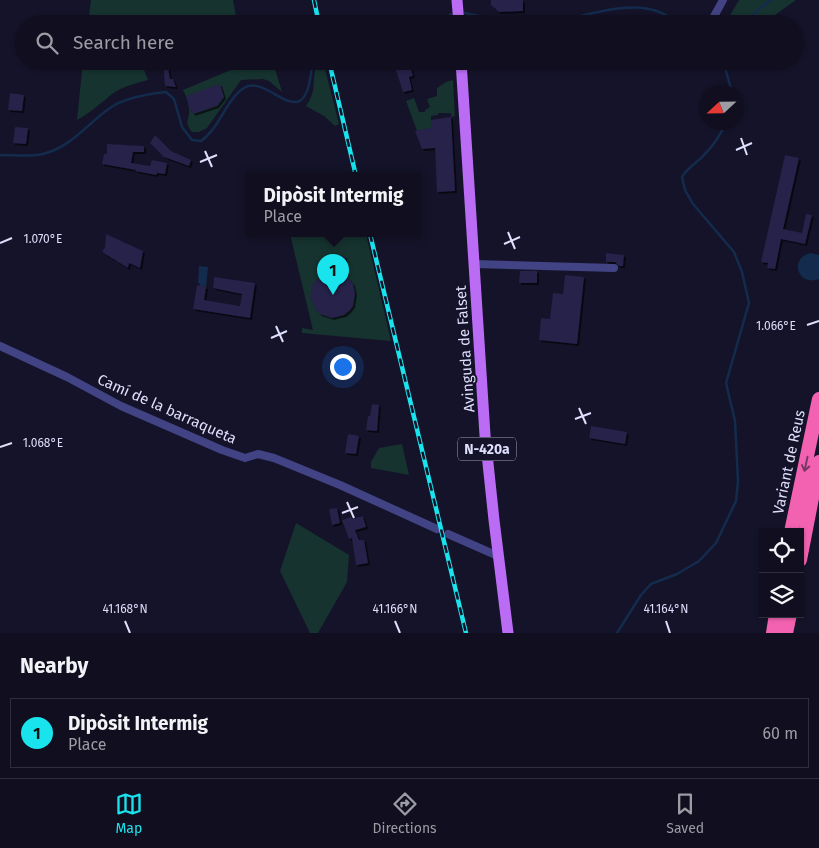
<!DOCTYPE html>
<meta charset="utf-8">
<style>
body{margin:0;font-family:"Fira Sans",sans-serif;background:#1e1c2c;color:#f1f3f6}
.controls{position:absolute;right:15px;bottom:15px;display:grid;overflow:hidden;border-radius:0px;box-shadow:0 1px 4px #0004}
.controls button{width:45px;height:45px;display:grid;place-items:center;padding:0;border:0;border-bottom:1px solid #302e3d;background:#100e1f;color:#f1f3f6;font:25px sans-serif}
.compass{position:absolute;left:699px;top:85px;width:45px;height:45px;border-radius:50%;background:#100e1f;box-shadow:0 1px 4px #0004;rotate:248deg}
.you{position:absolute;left:342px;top:366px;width:18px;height:18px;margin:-12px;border:4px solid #fff;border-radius:50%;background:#1a73e8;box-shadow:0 0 0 8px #1a73e833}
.badge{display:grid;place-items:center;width:32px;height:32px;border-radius:50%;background:#19e4ed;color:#111;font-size:16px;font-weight:700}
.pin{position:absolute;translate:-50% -41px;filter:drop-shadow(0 1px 2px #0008)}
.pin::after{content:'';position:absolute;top:26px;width:18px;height:15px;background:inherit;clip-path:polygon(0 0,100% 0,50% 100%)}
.popup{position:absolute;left:246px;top:172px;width:175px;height:65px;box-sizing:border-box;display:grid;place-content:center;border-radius:0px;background:#100e1f;filter:drop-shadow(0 1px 4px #0005);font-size:16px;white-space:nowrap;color:#9c9ca4}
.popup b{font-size:19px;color:#f1f3f6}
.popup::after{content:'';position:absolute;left:50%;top:100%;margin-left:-10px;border:10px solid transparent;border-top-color:#100e1f}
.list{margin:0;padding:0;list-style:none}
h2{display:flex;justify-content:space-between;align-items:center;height:65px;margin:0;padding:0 20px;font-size:21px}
h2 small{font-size:16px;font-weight:400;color:#9c9ca4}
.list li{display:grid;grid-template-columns:32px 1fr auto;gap:15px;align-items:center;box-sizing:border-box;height:70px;margin:0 10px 10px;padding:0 10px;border:1px solid #302e3d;border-radius:0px}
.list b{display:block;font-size:19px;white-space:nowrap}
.list p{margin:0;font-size:16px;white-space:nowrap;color:#9c9ca4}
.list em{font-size:16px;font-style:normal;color:#9c9ca4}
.icon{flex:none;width:28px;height:28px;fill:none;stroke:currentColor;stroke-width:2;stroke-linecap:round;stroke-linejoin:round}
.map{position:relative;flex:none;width:819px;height:633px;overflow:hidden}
.search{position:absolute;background:#100e1f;box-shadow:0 1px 4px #0004;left:15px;right:15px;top:15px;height:55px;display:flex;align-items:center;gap:12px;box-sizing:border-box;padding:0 18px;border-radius:28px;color:#9c9ca4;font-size:19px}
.sheet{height:145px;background:#100e1f}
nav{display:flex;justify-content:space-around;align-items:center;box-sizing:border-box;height:70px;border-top:1px solid #302e3d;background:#100e1f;font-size:14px;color:#9c9ca4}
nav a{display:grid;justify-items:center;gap:2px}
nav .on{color:#19e4ed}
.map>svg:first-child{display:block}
</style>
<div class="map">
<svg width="819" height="633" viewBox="0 0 819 633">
<defs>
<filter id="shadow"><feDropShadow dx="2" dy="2" stdDeviation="0" flood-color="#0009"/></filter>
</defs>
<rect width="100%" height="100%" fill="#151329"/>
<!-- green -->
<path fill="#163330" d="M91 0H233L236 16 216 17 183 24H88Z
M739 0H796L762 24H725Z
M83 61H161L144 65V70L148 80C136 83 122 87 112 94 101 103 90 113 77 120Z
M322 62 324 65 339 124 335 126 324 116 306 106C317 91 312 80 316 65Z
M245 64 275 69 282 92 269 81 263 79 241 80 207 128 199 132H192C183 121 190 120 189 110 189 103 186 96 183 90Z
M453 80 455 116 451 117V113H438V115L431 116V128L417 131 406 101 414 98 419 112H425V110L430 107 427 99 437 96V88L446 82Z
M290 234H366L391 341 302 333V328L313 330Z
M402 444 409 475 371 468V462L379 448Z
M296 523 349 555 347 582 318 633H310L280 571Z"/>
<!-- water -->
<path fill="#132c4d" d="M811 253 819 255V279C798 287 788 258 811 253Z
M199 266 208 267 206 287 201 286 198 282Z"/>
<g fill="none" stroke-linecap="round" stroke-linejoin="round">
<!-- stream -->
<path stroke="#132c4d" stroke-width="2.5" d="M465 13 515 24
M441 24 451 14
M538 24C571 21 619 2 649 9 660 11 672 18 681 24
M742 24 770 0
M723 61 732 92
M0 155C14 155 29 157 43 154 74 146 89 121 113 106 128 97 148 94 166 92L174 99 182 127 192 140 201 141C220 128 226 99 244 88 269 72 306 143 312 64L317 61
M617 633 641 595 651 584 677 574 699 561 716 543 736 501 738 481 735 421 726 383 749 303 742 272 734 252 693 204 685 190 682 177C688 167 697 163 704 155 713 146 721 134 726 122"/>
</g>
<!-- building -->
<path fill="#262049" filter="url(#shadow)" d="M491 0H523V11L499 12 491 5Z
M167 61 170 79H173L176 87 165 86 163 62Z
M393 61H409L413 76 409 77 412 90 403 92Z
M220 84 224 97 217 106 193 114 191 109 190 110 186 96Z
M10 93 24 95 22 111 8 110Z
M451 117 455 191 437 192 435 148 422 149 415 131 431 128V120Z
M15 127 28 128 26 144 13 143Z
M155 135 171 151 191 160 189 166 164 157 150 143Z
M107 144 144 146V152H133L131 163 150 166 152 160 167 163 165 174 157 173 156 175 135 171 136 170 102 164 104 154H107Z
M785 155 799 158 783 229 802 233 806 214 812 215 805 244 781 239 775 269 767 268 768 263 761 262Z
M106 234 143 251 140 268 129 263 128 268 102 252 105 247Z
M606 253 624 255 623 266H619L615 262H606Z
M332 256H345L346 267H336L349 279 353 284 355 293 353 306 349 311 344 315 332 318 320 314 315 309 310 297 312 286 316 280 322 276 332 273Z
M520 271H537V283H519Z
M565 275 584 277 577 344 539 340 541 318 550 319 553 293 563 294Z
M214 277 255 283 250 318 193 309 197 285 206 287 204 300 240 306 242 294 213 288Z
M372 404 379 405 377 431 366 430 368 416H370Z
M591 426 627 432 625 444 589 438Z
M348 434 359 436 356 454 345 453Z
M337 508 340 523 332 525 329 509Z
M363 516 366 527 355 530 359 540H364L368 563 356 565 352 538 349 539 342 520 351 517 352 519Z"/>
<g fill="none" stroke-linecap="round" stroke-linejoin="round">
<!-- street -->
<path stroke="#424384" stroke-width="8" d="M712 20 723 0
M474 264 614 268
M0 346 67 377 121 406 222 450 245 458 258 454 274 458 340 485 437 529
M448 534 498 556"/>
<!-- primary -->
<path stroke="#ba6df4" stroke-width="11" d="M457 0 459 24
M461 61 485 435 494 520 508 633"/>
<!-- highway -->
<path stroke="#f362b0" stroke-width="14" d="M791 532 819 399
M800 560 819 462
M773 633 776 614
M786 633 790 614"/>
<!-- rail casing -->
<g stroke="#19e4ed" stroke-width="4.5">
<path id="rail" d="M314 0 319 24
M329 61 356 176
M370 234 466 633"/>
</g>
<!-- rail -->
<use href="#rail" stroke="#151329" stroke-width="2.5" stroke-dasharray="8" stroke-linecap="butt"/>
</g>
<!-- one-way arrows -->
<defs><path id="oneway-shaft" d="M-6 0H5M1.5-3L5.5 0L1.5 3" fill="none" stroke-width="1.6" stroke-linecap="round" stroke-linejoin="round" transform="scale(1.25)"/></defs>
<use stroke="#793766" href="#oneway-shaft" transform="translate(806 464) rotate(102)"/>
<!-- ticks -->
<path fill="none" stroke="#dfdefc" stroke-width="2" d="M741 138 747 155M736 150 752 143M205 151 212 167M200 162 217 155M508 232 515 249M0 243 12 238M504 244 520 237M807 325 819 321M276 326 283 342M271 338 287 331M579 408 586 424M575 419 591 413M0 447 12 443M347 502 354 518M342 513 358 507M125 621 130 633M395 621 400 633M666 621 670 633"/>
<g text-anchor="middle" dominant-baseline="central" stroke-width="4" stroke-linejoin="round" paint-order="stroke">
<!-- shield labels -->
<rect fill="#151329" stroke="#a2a1bd" stroke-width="1" x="458" y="437.5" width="58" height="23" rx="4"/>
<g font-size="14" font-weight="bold" fill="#dfdefc">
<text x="487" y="449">N-420a</text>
</g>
<!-- street labels -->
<g font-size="15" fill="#dfdefc" stroke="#151329">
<text transform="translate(465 349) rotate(-94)">Avinguda de Falset</text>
<text transform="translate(167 409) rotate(24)">Camí de la barraqueta</text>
<text transform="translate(789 462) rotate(-78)">Variant de Reus</text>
</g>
</g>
<g font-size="12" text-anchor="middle" fill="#dfdefc" stroke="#151329" stroke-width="4" stroke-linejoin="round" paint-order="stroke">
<text x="43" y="243">1.070°E</text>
<text x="776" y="330">1.066°E</text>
<text x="43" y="447">1.068°E</text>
<text x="125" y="613">41.168°N</text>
<text x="395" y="613">41.166°N</text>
<text x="666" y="613">41.164°N</text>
</g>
</svg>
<div class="controls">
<button><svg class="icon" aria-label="locate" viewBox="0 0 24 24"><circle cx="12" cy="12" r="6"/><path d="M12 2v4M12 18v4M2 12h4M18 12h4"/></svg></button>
<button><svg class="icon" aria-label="layers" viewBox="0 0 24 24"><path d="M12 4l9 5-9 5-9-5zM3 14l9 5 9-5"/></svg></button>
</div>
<svg class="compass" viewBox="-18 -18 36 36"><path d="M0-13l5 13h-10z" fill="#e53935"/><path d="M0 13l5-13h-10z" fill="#9c9ca4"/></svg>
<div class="you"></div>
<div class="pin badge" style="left:333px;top:295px">1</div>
<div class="popup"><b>Dipòsit Intermig</b>Place</div>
<div class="search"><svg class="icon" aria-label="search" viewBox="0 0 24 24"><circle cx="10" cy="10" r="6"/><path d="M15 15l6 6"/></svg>Search here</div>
</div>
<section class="sheet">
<h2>Nearby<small></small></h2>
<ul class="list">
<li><span class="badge">1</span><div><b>Dipòsit Intermig</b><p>Place</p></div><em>60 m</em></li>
</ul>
</section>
<nav>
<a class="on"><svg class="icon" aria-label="map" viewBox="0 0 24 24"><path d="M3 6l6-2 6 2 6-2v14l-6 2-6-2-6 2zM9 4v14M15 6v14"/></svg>Map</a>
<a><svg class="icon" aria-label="directions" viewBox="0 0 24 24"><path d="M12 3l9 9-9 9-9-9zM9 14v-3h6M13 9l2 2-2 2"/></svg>Directions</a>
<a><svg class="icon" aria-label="saved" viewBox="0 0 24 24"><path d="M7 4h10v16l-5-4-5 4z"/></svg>Saved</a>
</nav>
